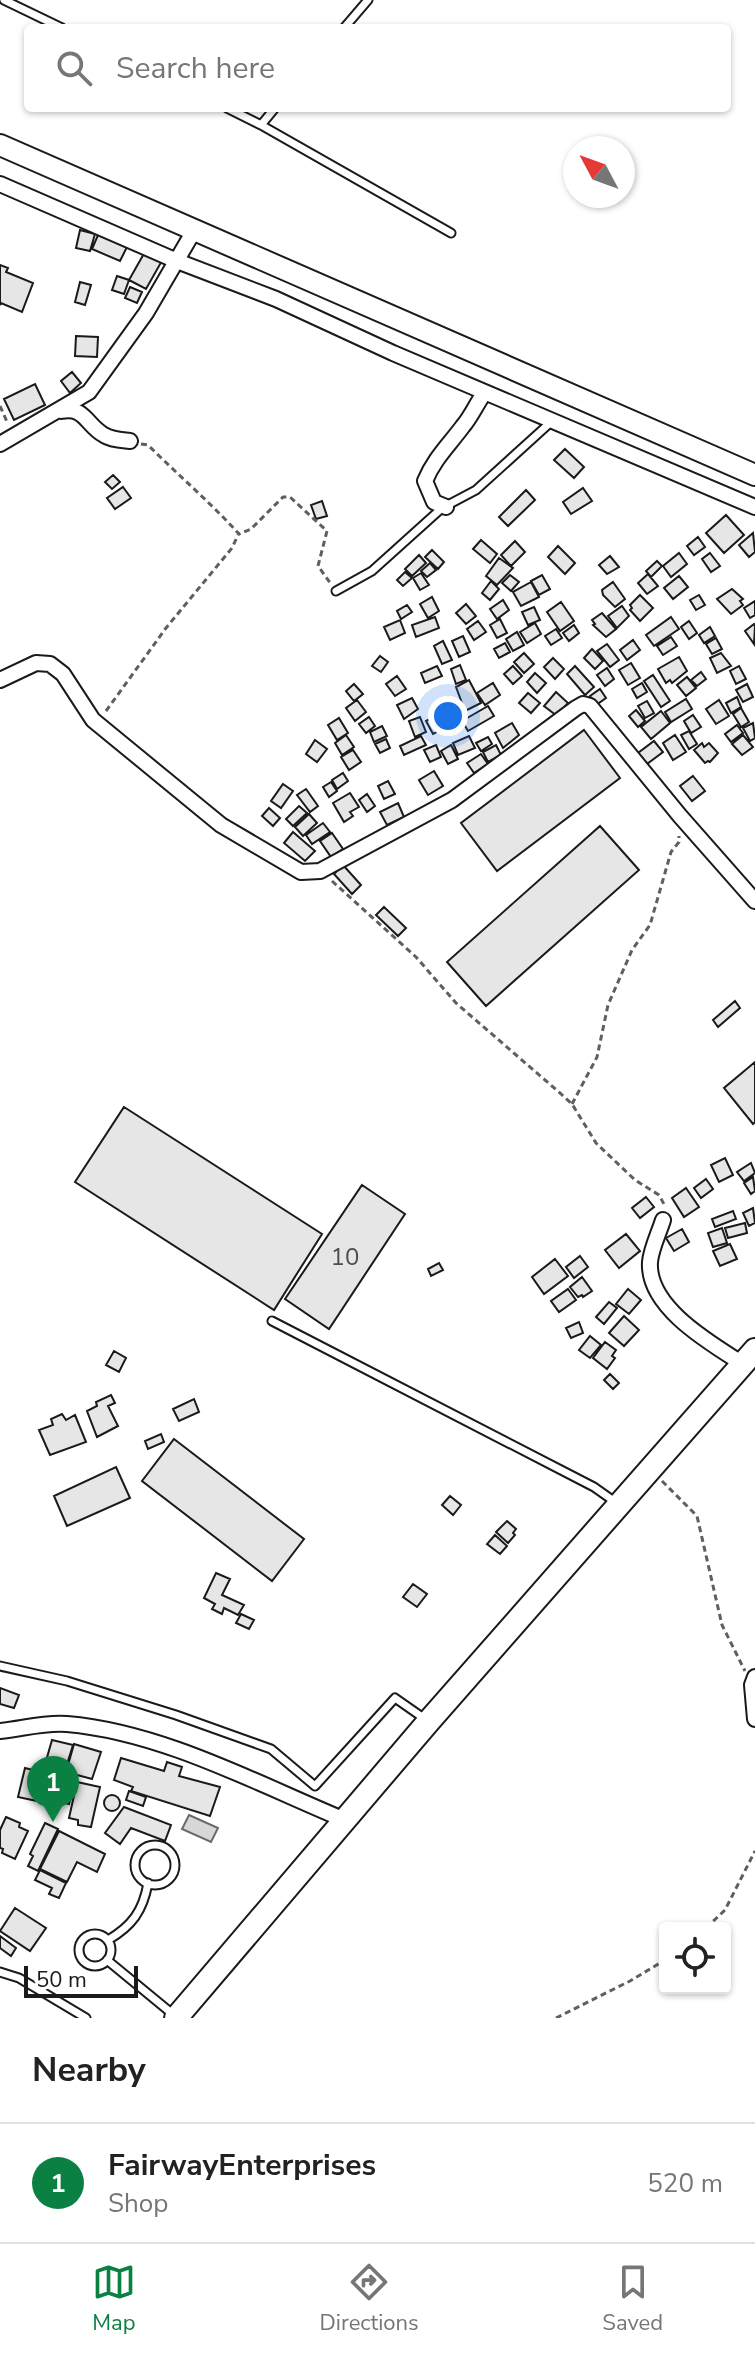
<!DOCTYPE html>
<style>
body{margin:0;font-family:"Nunito Sans",sans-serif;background:#f2f2f2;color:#222}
.controls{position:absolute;right:24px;bottom:24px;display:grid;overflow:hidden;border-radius:8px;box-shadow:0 2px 6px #0004}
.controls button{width:72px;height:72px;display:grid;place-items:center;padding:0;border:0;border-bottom:2px solid #e0e0e0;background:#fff;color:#222;font:40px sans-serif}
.compass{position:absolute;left:563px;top:136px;width:72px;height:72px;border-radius:50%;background:#fff;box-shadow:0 2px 6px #0004;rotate:311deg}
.scale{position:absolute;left:24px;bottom:20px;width:114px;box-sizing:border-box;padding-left:8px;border:4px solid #1a1a1a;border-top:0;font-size:22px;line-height:28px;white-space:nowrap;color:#1a1a1a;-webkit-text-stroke:6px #fff;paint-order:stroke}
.you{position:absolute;left:448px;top:716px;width:28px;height:28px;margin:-20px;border:6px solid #fff;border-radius:50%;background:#1a73e8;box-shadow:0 0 0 12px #1a73e833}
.badge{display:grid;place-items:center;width:52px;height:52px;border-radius:50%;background:#0b8043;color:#fff;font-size:26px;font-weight:700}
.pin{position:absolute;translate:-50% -66px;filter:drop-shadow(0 2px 4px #0008)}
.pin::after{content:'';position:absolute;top:42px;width:28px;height:24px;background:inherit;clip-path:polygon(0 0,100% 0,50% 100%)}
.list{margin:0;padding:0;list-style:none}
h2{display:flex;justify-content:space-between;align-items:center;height:104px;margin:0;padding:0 32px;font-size:34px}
h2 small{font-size:26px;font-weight:400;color:#767676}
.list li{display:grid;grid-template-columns:52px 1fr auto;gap:24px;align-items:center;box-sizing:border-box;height:120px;padding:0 32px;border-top:2px solid #e0e0e0}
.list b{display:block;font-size:30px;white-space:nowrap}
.list p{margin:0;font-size:26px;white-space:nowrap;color:#767676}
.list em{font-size:26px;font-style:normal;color:#767676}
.icon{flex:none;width:44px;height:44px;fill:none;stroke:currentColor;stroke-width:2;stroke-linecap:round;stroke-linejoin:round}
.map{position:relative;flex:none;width:755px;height:2018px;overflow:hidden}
.search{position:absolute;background:#fff;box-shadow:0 2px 6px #0004;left:24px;right:24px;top:24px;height:88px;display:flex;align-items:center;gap:20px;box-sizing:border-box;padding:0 28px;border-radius:8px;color:#767676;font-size:30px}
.sheet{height:224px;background:#fff}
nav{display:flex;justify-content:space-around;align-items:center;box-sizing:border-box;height:112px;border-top:2px solid #e0e0e0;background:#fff;font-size:22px;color:#767676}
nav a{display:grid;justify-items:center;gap:4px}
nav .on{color:#0b8043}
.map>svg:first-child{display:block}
</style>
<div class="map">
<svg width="755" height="2018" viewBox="0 0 755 2018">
<rect width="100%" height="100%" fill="#fff"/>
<!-- water -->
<path fill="#d7d7d7" stroke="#6a6a6a" stroke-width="2" d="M189 1815 218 1828 211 1842 182 1829Z"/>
<!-- building -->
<path fill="#e6e6e6" stroke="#1a1a1a" stroke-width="2" d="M80 230 95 234 90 251 76 248Z
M98 235 127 247 120 261 92 249Z
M146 250 163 259 146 289 129 280Z
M0 265 8 268 6 272 33 283 22 312 1 303 0 305Z
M117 276 129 280 124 294 112 290Z
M80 282 91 285 85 305 75 302Z
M130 287 142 292 137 303 125 298Z
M76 336 98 337 97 357 75 356Z
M72 372 81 383 70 393 61 381Z
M35 384 45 405 14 420 4 399Z
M565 449 584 467 574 478 554 460Z
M113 475 120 482 112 489 105 482Z
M123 487 131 498 115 509 107 498Z
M583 488 592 501 571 514 563 502Z
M526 490 535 500 508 526 499 517Z
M322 501 327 516 316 519 311 505Z
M726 515 744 535 724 553 706 533Z
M753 533 755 552 749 557 739 545Z
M698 537 705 547 694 555 687 546Z
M481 540 497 554 490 563 473 549Z
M515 541 525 552 511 566 501 555Z
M558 546 575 563 565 574 548 557Z
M432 550 444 562 438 569 425 557Z
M679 553 687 564 671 577 663 566Z
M710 553 720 566 711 572 702 559Z
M419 555 426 563 412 576 405 569Z
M610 556 619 567 607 574 599 565Z
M499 558 513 568 497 585 486 576Z
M657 561 662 566 651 577 646 571Z
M430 563 436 570 427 577 421 571Z
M405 572 412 578 403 586 397 580Z
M421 573 429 585 420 590 413 578Z
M648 574 658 586 647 594 638 583Z
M510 575 519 582 511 591 502 583Z
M542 575 550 589 539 595 531 581Z
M679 576 688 587 673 599 664 588Z
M491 581 499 589 490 600 482 593Z
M531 582 539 597 521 606 513 592Z
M613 582 625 599 615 607 603 595 602 590Z
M732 589 743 599 740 601 743 605 731 614 717 599Z
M640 595 653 608 640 621 630 610 632 608 630 605Z
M699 595 705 605 696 610 690 600Z
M432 597 439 611 428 618 420 604Z
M503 600 509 610 497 619 490 609Z
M755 601V615L750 618 744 608Z
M561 602 574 621 560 631 547 612Z
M466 604 476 616 466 624 456 613Z
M407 605 412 612 401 619 397 611Z
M622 606 629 616 617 628 608 616Z
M534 607 540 620 528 625 522 612Z
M602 613 616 629 606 637 593 625 595 624 592 620Z
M435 617 439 628 416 637 412 625Z
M671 617 679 629 654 646 646 635Z
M500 619 507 633 497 638 490 625Z
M400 620 405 633 390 640 384 627Z
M478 621 486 632 474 640 467 629Z
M689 621 697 633 689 639 681 627Z
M535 623 541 634 527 643 520 632Z
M754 624 755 626 754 644 745 631Z
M574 625 579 633 569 641 563 633Z
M710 627 715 636 704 643 699 635Z
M556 629 562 638 551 645 545 636Z
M517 632 524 645 513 651 506 639Z
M463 636 470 652 459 657 452 641Z
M671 637 677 646 663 655 657 646Z
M716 638 722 649 712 654 706 644Z
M633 640 640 650 627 660 620 650Z
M443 641 452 660 442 664 434 646Z
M505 643 510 652 499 658 494 649Z
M607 644 619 660 610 667 597 651Z
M592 649 603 661 595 669 584 658Z
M524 653 534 664 524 673 514 662Z
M721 653 731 666 717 673 710 658Z
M380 656 388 662 381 672 372 666Z
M679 657 687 671 672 683 670 680 666 683 658 669Z
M553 658 564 669 555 679 544 667Z
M631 663 640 678 628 685 619 670Z
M460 665 466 680 456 684 451 669Z
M437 666 442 676 425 683 421 673Z
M513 666 522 676 513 684 504 674Z
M575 666 594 687 585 695 567 674Z
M739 666 746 679 736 684 730 671Z
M607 668 614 679 605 686 597 675Z
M701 672 706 679 697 686 691 680Z
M535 673 546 683 537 693 527 682Z
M653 675 670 701 661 707 644 681Z
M397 676 406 689 395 696 386 684Z
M687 677 696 688 686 696 677 685Z
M469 680 481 703 465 711 456 687Z
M493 683 500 695 485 705 477 693Z
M642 683 647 692 637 698 632 689Z
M354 684 363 694 354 701 346 691Z
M747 684 753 697 743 702 736 690Z
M600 689 606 698 596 705 590 696Z
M556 692 568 703 557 716 544 706Z
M528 693 540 703 531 713 519 703Z
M737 697 741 707 731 713 726 703Z
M412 698 418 709 404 719 397 705Z
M686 699 692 709 671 722 665 712Z
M357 700 366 712 355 721 346 708Z
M719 700 729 716 716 724 706 709Z
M647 701 654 713 645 718 638 706Z
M488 706 494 716 468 731 462 721Z
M453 707 460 720 433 734 426 721Z
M741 708 749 722 741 727 733 714Z
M636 710 645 721 638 727 629 716Z
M661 711 670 723 651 739 641 727Z
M693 715 701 727 691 733 684 721Z
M369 717 375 726 366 733 359 724Z
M420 717 426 732 415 737 409 721Z
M339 718 348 733 337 740 328 725Z
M512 723 519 735 503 748 495 733Z
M753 723 755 738 750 741 743 728Z
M737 725 743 733 731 742 725 734Z
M382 726 387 736 374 742 370 732Z
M584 730 620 778 497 871 461 823Z
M689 731 697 744 689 749 681 735Z
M346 735 354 747 342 755 335 743Z
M675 735 686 752 673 760 663 743Z
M743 735 753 747 742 755 732 744Z
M421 736 426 745 404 755 400 746Z
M469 736 475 748 458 755 453 743Z
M488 737 492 744 481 751 476 743Z
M386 739 390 748 380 753 375 744Z
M315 740 327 749 317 762 306 754Z
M654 741 663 752 647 764 638 753Z
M702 743 704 747 709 743 718 753 710 762 708 761 705 763 694 750Z
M436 745 441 757 430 762 424 750Z
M451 745 458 759 448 764 441 751Z
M496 745 501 755 488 762 483 752Z
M353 750 361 762 349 770 341 757Z
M481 754 488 764 474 773 467 763Z
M434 771 443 786 428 795 419 780Z
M343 773 348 781 337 789 332 780Z
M693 776 705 791 692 801 680 786Z
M388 781 395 794 384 799 378 786Z
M331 782 337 791 329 797 323 787Z
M283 784 293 791 281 808 271 801Z
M306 789 318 806 310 812 297 795Z
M350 793 359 807 350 812 353 816 344 822 333 803Z
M367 794 375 806 367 812 359 800Z
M398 803 404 817 387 825 380 812Z
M299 806 307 813 293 826 286 819Z
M269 808 280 818 273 826 262 816Z
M309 814 317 823 303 836 295 827Z
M323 823 330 832 312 844 306 835Z
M600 826 639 870 486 1006 447 962Z
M293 832 315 851 305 861 284 843Z
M332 833 343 849 331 857 320 841Z
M343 865 361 885 352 894 334 874Z
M384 907 406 928 398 936 376 915Z
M735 1001 740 1008 718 1027 713 1020Z
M755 1062V1122L753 1124 724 1088Z
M124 1107 322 1234 274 1310 75 1182Z
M725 1158 733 1175 719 1182 711 1165Z
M751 1163 755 1173 744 1181 737 1172Z
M753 1177 755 1191 751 1194 744 1183Z
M706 1179 713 1189 701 1198 694 1188Z
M362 1185 405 1214 329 1329 285 1299Z
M686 1188 699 1207 684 1217 672 1198Z
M646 1197 654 1207 640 1218 632 1208Z
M753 1208 755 1223 749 1226 743 1213Z
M733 1211 736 1219 715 1227 712 1219Z
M745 1223 747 1233 728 1238 725 1228Z
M722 1228 727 1243 713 1247 708 1233Z
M682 1229 689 1242 674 1251 666 1238Z
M626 1234 640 1251 619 1268 605 1250Z
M730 1244 737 1259 720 1266 713 1251Z
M580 1256 588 1267 574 1278 566 1267Z
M555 1259 568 1276 544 1294 532 1277Z
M439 1263 443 1270 431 1276 428 1269Z
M582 1277 592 1291 583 1297 582 1295 578 1297 570 1287Z
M568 1289 576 1300 559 1312 551 1301Z
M628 1289 641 1300 629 1314 616 1304Z
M609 1302 617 1308 604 1324 596 1317Z
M624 1316 639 1330 624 1346 609 1333Z
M579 1322 583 1333 571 1338 566 1328Z
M590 1336 601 1345 590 1358 579 1350Z
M605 1342 616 1350 612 1356 615 1358 607 1369 593 1358Z
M114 1351 126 1358 119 1372 106 1365Z
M610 1374 619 1383 613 1389 604 1380Z
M111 1395 115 1403 108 1406 118 1426 97 1437 87 1411 97 1406 96 1402Z
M194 1399 199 1412 179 1421 173 1409Z
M62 1414 66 1420 75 1415 86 1442 50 1455 39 1430 53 1425 51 1419Z
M161 1434 164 1442 148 1449 145 1441Z
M174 1439 304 1539 272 1581 142 1481Z
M116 1467 130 1498 67 1526 54 1496Z
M450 1496 461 1505 453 1515 442 1505Z
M507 1521 516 1529 513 1533 515 1535 508 1543 496 1532Z
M495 1535 507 1546 500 1554 487 1544Z
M216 1573 230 1579 222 1595 244 1605 238 1615 224 1608 222 1614 212 1609 215 1604 204 1598Z
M413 1584 427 1594 417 1607 403 1597Z
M241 1614 254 1620 249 1629 236 1623Z
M0 1688 19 1695 14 1708 0 1704Z
M52 1740 73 1745 64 1774 44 1768Z
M74 1744 101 1752 92 1779 66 1772Z
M121 1758 164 1771 167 1762 182 1767 179 1776 220 1787 210 1816 131 1791 133 1787 114 1780Z
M25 1768 75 1781 69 1804 38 1796 37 1801 18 1797Z
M77 1782 100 1787 91 1827 78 1825V1820L69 1818Z
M129 1791 146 1797 143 1806 126 1800Z
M104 1803a8 8 0 1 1 16 0a8 8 0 1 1-16 0Z
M124 1807 171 1825 165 1841 131 1828 120 1844 105 1833Z
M6 1817 20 1823 19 1827 28 1831 15 1859 2 1853 3 1849 0 1848V1830Z
M45 1823 58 1829 38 1871 28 1866 33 1856 30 1854Z
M59 1831 105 1854 97 1872 77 1862 67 1882 40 1869Z
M40 1870 66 1883 59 1898 49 1894 52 1888 35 1880Z
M15 1908 46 1928 30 1951 0 1931Z
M0 1936 16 1948 11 1956 0 1948Z"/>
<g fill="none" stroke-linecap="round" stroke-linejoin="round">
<!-- service casing -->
<g stroke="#1a1a1a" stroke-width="11">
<path id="service" d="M4 0 62 28
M344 28 368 0
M227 108 261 125 451 233
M261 125 275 108
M336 591 372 571 442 508 476 490 551 422
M272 1321 594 1487 618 1504
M0 1666 67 1681 176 1715 271 1749 315 1786 395 1698 425 1719
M135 1865a20 20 0 1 1 40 0a20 20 0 1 1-40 0Z
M79 1950a16 16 0 1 1 32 0a16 16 0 1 1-32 0Z
M108 1940C132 1926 143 1911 148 1883
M107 1960 175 2016
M0 1972 19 1978 86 2018"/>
</g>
<!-- minor casing -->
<g stroke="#1a1a1a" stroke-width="18">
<path id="minor" d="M0 184 177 261 276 299 393 353 755 507
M61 411C85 406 86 425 104 435 112 440 121 440 130 441
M0 444 89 392 146 313 195 229
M446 507 434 502 425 481C434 459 449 445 463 426 470 418 475 407 481 398
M0 680 36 663 50 664 63 674 93 720 221 825 301 872 320 871 452 800 576 708 583 704 590 706 680 816 755 901
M663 1220C659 1233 651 1249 650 1262 647 1307 710 1343 743 1364
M755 1677 752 1685 755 1719
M0 1731C22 1729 44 1722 67 1724 162 1732 258 1784 345 1820"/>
</g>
<!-- secondary casing -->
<g stroke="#1a1a1a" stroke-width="24">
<path id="secondary" d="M0 145 755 475"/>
</g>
<!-- trunk casing -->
<g stroke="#1a1a1a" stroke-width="26">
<path id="trunk" d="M176 2018 429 1721 755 1350"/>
</g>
<!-- path -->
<path stroke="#5f5f5f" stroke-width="3" stroke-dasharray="6 4" stroke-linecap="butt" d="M0 406 8 424
M141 444 148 445C178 475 210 502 239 534L251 529 283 497H290L327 531 318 566 331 584
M106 711 166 628 232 548 238 535
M332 881 416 957 456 1003 560 1093 572 1104 596 1143 635 1180 659 1195 665 1206
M572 1104 597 1057 608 1005 632 950 650 925 671 852 679 842V836
M662 1481 697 1516 722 1625 745 1671
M706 1928 725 1910 755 1851
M556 2018 630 1981 665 1960"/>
<!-- service -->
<use href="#service" stroke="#fff" stroke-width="7"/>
<!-- minor -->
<use href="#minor" stroke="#fff" stroke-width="14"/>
<!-- secondary -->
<use href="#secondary" stroke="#fff" stroke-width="20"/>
<!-- trunk -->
<use href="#trunk" stroke="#fff" stroke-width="22"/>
</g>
<g text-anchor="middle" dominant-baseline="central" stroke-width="6" stroke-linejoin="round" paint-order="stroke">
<!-- number labels -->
<g font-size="24" fill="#4d4d4d">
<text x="345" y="1257">10</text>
</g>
</g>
</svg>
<div class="controls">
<button><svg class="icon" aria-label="locate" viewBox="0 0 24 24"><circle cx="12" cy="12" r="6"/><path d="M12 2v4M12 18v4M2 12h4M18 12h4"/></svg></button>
</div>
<svg class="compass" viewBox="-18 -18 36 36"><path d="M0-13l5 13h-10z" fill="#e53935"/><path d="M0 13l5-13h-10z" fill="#767676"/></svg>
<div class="scale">50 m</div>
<div class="you"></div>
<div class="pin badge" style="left:53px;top:1822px">1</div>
<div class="search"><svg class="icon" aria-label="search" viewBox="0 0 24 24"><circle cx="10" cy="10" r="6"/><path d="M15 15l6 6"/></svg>Search here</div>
</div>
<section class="sheet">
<h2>Nearby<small></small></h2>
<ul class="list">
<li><span class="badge">1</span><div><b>FairwayEnterprises</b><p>Shop</p></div><em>520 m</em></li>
</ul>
</section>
<nav>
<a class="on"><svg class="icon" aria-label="map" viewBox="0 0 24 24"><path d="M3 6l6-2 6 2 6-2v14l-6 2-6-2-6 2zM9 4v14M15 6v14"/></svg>Map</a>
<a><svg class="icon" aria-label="directions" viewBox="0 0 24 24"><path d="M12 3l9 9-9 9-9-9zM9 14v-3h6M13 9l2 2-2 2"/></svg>Directions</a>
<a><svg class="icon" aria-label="saved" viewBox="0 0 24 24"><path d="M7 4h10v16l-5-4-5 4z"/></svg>Saved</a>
</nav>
